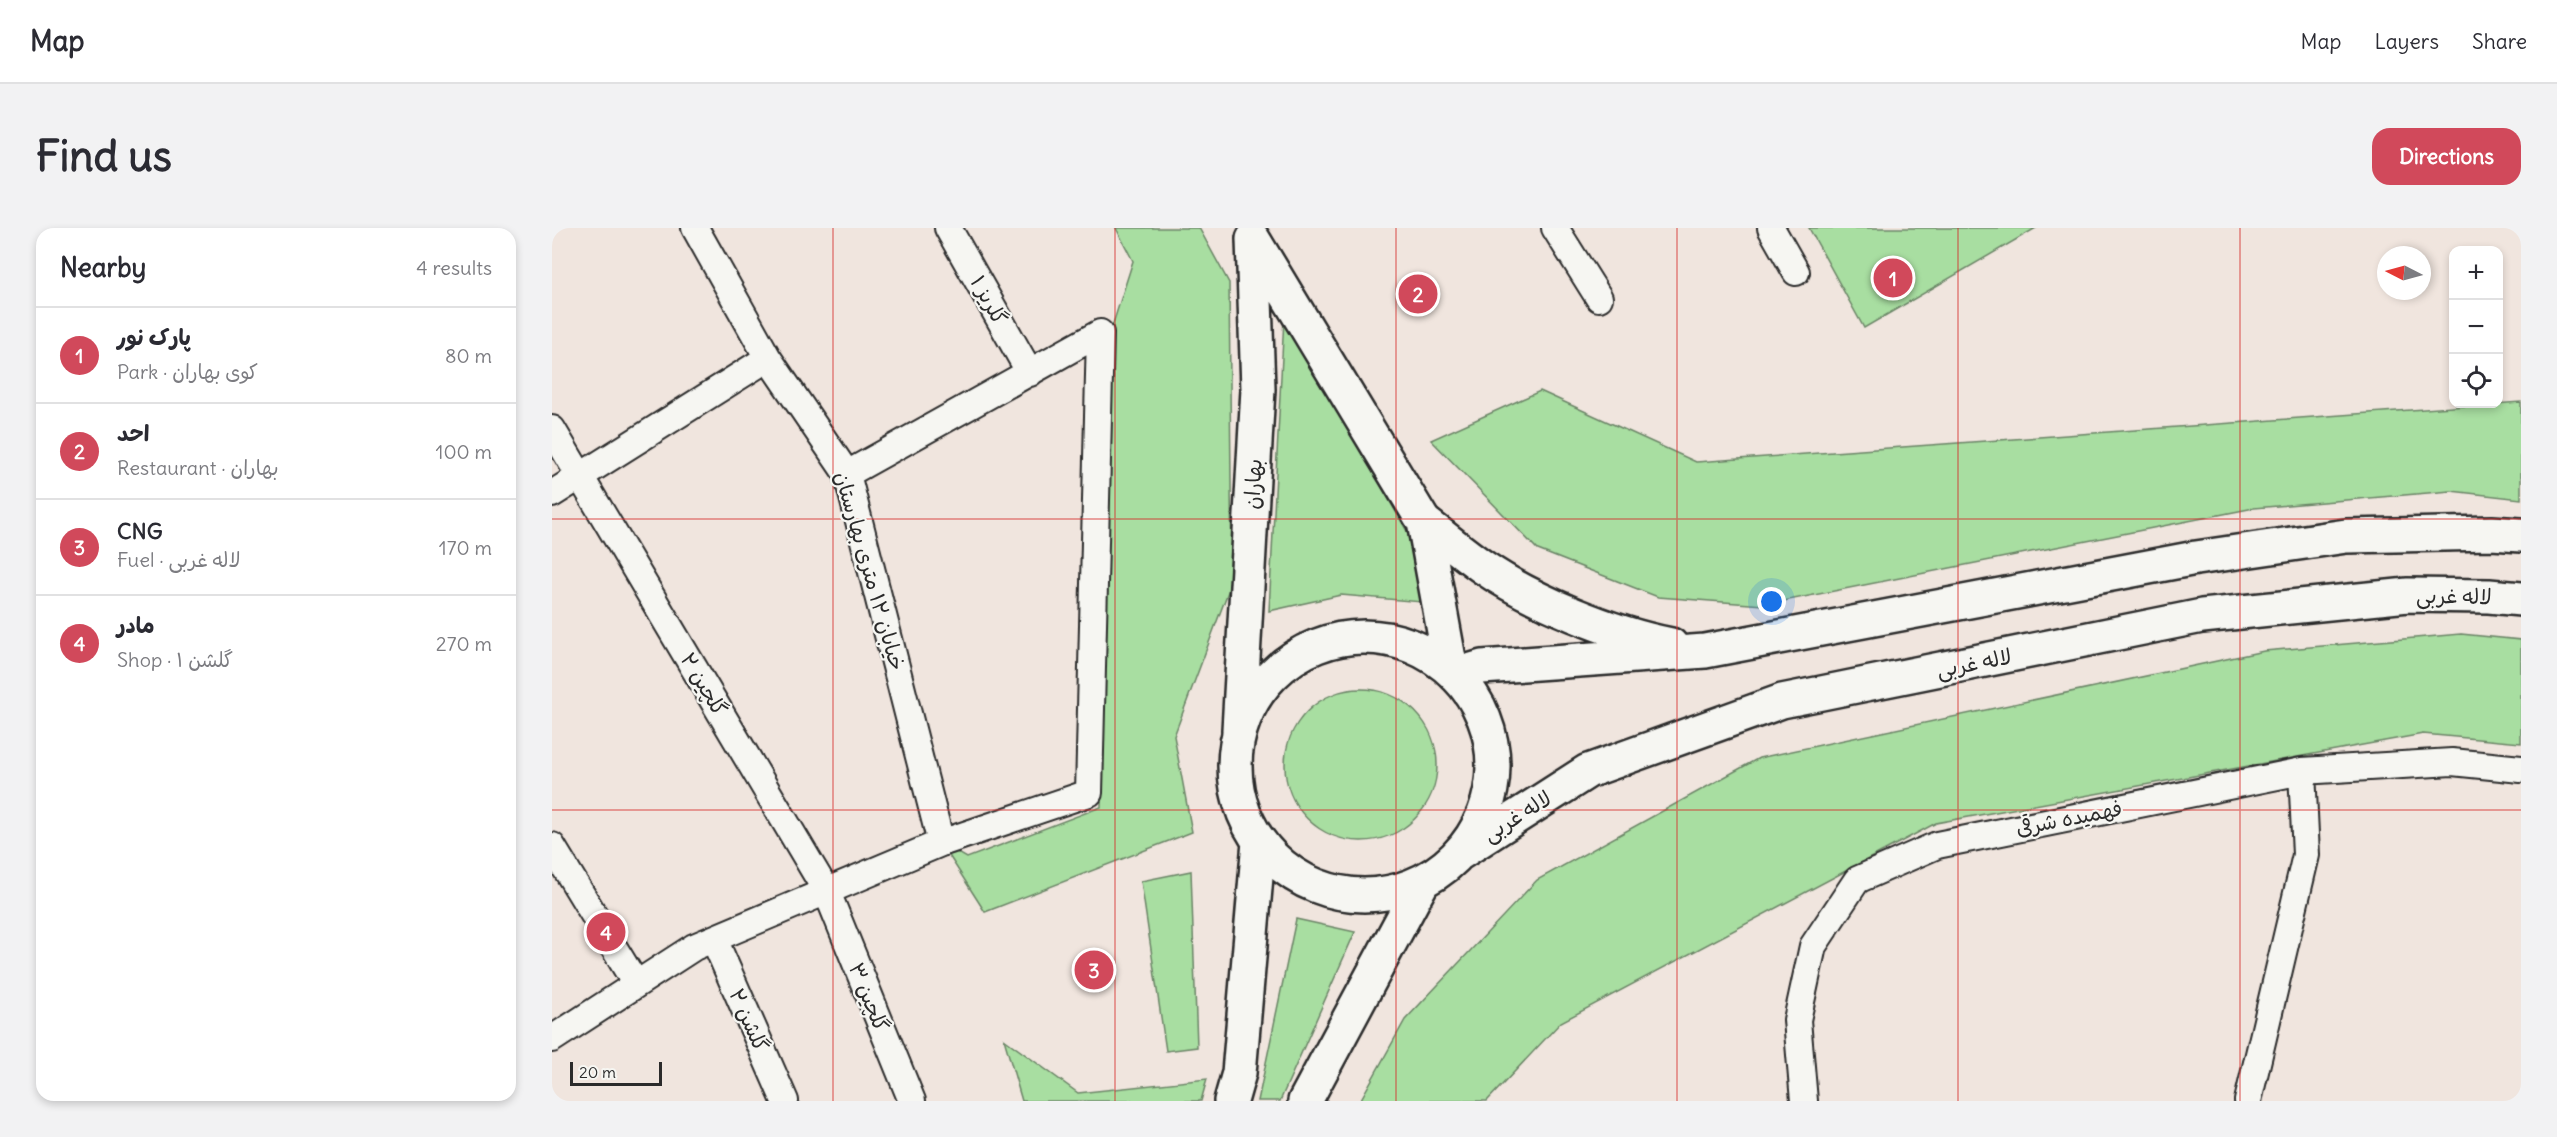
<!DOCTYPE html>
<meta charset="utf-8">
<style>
body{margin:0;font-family:Delius,"Playpen Sans Arabic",sans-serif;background:#f2f2f3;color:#2b2b33}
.controls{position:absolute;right:18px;top:18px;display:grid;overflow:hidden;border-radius:12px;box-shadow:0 3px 9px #0003}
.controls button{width:54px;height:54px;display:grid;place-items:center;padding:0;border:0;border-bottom:2px solid #e1e1e2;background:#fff;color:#2b2b33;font:30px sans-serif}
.compass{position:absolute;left:1825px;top:18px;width:54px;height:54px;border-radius:50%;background:#fff;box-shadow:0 3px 9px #0003;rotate:276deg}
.scale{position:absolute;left:18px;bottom:15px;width:92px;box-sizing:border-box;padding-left:6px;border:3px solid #2b2b2b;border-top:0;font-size:16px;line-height:21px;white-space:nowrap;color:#2b2b2b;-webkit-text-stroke:4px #f6f6f2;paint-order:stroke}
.you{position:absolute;left:1220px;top:374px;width:21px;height:21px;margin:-15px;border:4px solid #fff;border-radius:50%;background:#1a73e8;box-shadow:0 0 0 9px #1a73e833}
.badge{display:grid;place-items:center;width:39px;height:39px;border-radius:50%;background:#d1495b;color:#fff;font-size:20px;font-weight:700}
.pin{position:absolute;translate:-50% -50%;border:3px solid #fff;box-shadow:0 2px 6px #0006}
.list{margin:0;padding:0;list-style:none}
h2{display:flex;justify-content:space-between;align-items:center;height:78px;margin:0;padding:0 24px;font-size:26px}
h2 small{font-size:20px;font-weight:400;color:#7c7c81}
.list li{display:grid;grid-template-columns:39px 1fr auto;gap:18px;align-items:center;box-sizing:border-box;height:96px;padding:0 24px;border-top:2px solid #e1e1e2}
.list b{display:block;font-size:22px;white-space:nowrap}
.list p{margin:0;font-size:20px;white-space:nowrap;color:#7c7c81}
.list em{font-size:20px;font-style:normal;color:#7c7c81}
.icon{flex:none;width:33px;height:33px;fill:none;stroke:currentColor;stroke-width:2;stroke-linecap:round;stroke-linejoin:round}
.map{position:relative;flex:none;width:1969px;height:873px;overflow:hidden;border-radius:18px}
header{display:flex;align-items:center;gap:36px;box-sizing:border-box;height:84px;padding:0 30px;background:#fff;border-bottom:2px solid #e1e1e2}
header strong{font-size:28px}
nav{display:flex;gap:33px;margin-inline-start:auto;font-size:21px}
.intro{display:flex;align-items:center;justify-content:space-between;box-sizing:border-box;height:144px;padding:0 36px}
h1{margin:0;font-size:42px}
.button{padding:15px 27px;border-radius:18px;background:#d1495b;color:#fff;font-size:21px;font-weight:700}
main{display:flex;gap:36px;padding:0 36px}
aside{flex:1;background:#fff;border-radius:18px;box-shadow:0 3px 9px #0003}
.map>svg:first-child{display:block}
</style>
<header>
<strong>Map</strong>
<nav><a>Map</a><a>Layers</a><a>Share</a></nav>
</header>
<div class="intro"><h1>Find us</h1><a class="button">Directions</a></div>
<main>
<aside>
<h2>Nearby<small>4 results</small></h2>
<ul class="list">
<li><span class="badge">1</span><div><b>پارک نور</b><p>Park · کوی بهاران</p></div><em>80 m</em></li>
<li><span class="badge">2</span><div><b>احد</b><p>Restaurant · بهاران</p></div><em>100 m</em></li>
<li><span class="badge">3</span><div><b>CNG</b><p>Fuel · لاله غربی</p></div><em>170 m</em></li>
<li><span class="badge">4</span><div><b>مادر</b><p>Shop · گلشن ۱</p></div><em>270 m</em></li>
</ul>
</aside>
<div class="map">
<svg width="1969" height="873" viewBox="0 0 1969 873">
<rect width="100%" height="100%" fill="#f0e5de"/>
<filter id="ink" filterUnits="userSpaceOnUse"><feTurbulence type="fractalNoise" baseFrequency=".0167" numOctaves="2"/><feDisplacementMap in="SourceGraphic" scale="12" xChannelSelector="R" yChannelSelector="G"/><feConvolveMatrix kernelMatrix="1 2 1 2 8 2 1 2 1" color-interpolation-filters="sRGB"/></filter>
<g filter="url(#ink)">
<!-- green -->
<path fill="#a8dea1" stroke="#6a8466" stroke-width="1.5" d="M564 0H647L677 55 680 353 622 508 640 604 433 684 389 615 415 630 549 579 558 105 581 33Z
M1257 0H1484L1312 100Z
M732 90 855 303 870 374 789 367 717 383Z
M988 163 1144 234 1969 174V271L1899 263 1702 280 1211 377 1106 369 986 322 879 212Z
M1909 406 1969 412V515L1871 506 1384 595 1009 794 935 873H808L853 792 985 652 1207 530 1712 423Z
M733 537a76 76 0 1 1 152 0a76 76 0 1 1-152 0Z
M639 643 645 819 614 823 589 653Z
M744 691 803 704 728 873H706Z
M452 811 526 865 655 851 649 873H470Z"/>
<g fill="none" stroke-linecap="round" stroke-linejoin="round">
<!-- minor casing -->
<g stroke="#2b2b2b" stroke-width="30">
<path id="minor" d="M143 0 216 130 295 246 389 615
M396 0 478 145
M1003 0 1047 70
M1219 0 1244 44
M0 201 275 664 360 873
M0 266 216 130
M0 618 84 756
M162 711 233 873
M0 811 142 719 389 615 537 565 548 105 295 246
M1252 873 1245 792 1261 718 1305 652 1385 617 1750 543 1900 534 1969 541
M1696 873 1754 627 1750 543"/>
</g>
<!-- secondary casing -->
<g stroke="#2b2b2b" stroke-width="38">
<path id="secondary" d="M687 502 706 161 701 11 872 294 899 442"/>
</g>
<!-- primary casing -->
<g stroke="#2b2b2b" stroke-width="38">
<path id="primary" d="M872 294C892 309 911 325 931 339 980 373 1061 406 1119 417
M683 538a129 129 0 1 1 258 0a129 129 0 1 1-258 0Z
M903 447 930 439 1153 423 1644 330 1794 308 1940 305 1969 307
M908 625 1036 543 1230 473 1650 388 1856 367 1937 368 1969 371
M679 873 687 845 707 614
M753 873 871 653"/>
</g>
<!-- minor -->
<use href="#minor" stroke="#f6f6f2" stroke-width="26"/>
<!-- secondary -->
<use href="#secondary" stroke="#f6f6f2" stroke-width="33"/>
<!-- primary -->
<use href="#primary" stroke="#f6f6f2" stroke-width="33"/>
</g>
</g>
<!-- grid -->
<path fill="none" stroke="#d62828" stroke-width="1.5" stroke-opacity="0.55" d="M281 0V873M563 0V873M844 0V873M1125 0V873M1406 0V873M1688 0V873M0 291H1969M0 582H1969"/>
<g text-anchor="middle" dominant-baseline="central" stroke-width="4.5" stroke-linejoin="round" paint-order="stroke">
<!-- street labels -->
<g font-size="21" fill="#2b2b2b" stroke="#f6f6f2">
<text transform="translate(437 72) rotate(61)">گلریز ۱</text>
<text transform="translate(701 256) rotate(-87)">بهاران</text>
<text transform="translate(318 343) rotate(74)">خیابان ۱۲ متری بهارستان</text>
<text transform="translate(1902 368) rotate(1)">لاله غربی</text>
<text transform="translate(1422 435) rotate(-11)">لاله غربی</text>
<text transform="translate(152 456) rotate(59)">گلچین ۲</text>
<text transform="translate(965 588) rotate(-32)">لاله غربی</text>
<text transform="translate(1517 590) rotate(-11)">فهمیده شرقی</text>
<text transform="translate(317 769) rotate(68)">گلچین ۳</text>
<text transform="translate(197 792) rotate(66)">گلشن ۲</text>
</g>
</g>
</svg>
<div class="controls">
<button>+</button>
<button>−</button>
<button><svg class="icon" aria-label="locate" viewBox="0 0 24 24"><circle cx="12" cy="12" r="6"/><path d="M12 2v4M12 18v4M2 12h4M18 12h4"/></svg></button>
</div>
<svg class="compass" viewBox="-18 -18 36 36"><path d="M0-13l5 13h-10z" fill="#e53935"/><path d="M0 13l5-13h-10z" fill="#7c7c81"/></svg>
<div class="scale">20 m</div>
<div class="you"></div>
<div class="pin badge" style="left:1341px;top:50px">1</div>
<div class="pin badge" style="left:866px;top:66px">2</div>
<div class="pin badge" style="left:542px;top:742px">3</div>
<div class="pin badge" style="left:54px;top:704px">4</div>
</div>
</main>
